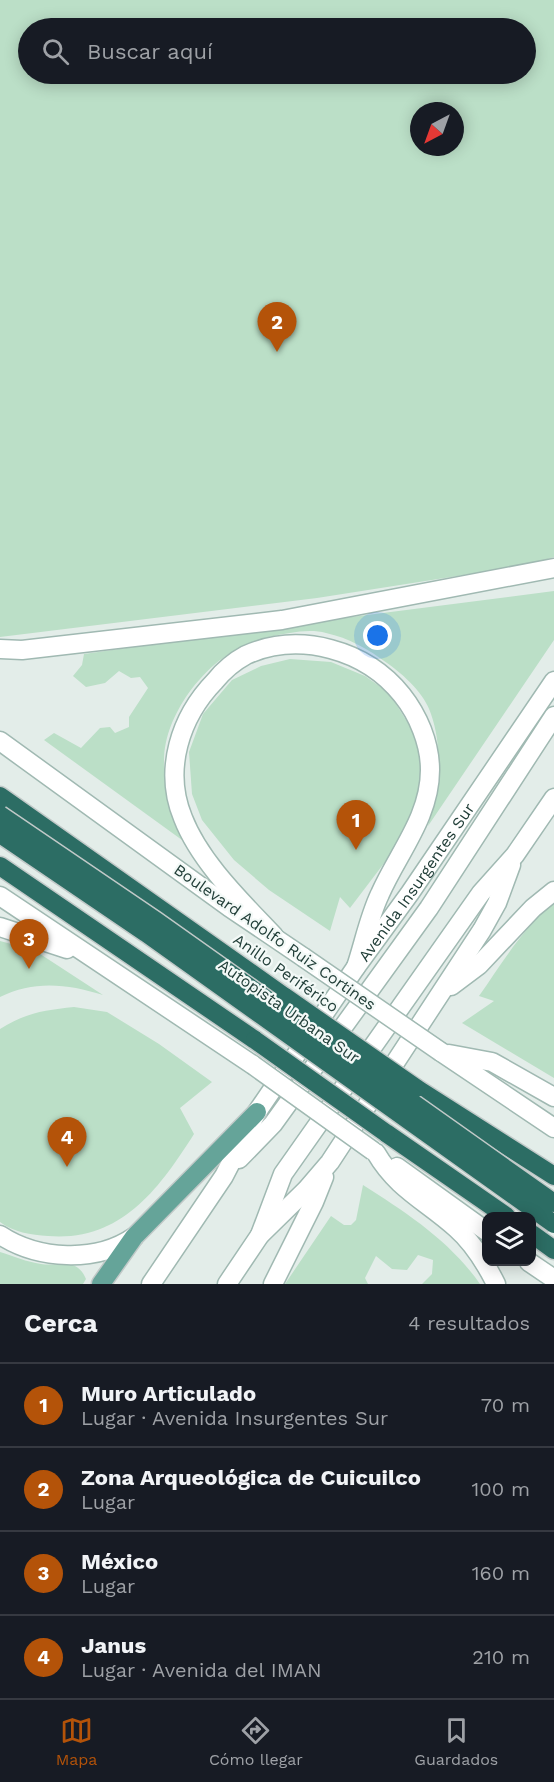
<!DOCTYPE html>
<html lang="es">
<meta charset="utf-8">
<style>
body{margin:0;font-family:"Work Sans",sans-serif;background:#20242c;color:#f1f3f6}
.controls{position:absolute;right:18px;bottom:18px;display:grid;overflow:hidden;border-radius:12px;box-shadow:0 3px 15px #0003}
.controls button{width:54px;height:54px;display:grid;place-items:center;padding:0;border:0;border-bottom:2px solid #363941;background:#171b24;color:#f1f3f6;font:30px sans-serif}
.compass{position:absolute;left:410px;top:102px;width:54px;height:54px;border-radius:50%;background:#171b24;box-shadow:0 3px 15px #0003;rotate:221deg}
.you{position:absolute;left:378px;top:636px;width:21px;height:21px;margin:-15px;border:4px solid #fff;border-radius:50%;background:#1a73e8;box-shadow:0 0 0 9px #1a73e833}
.badge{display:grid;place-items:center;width:39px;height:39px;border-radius:50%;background:#b45309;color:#fff;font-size:20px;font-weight:700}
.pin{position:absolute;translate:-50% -50px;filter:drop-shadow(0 2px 3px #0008)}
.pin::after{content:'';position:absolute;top:32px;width:21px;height:18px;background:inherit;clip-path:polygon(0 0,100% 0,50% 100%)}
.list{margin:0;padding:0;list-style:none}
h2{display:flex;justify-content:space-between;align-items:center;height:78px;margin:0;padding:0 24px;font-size:26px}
h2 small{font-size:20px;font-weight:400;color:#9ea1a6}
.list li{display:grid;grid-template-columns:39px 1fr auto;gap:18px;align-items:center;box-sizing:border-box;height:84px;padding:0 24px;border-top:2px solid #363941}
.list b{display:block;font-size:22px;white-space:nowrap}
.list p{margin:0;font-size:20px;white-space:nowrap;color:#9ea1a6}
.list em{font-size:20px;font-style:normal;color:#9ea1a6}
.icon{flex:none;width:33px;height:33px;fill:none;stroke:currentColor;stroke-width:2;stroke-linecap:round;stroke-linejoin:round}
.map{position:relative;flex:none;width:554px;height:1284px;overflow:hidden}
.search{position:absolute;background:#171b24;box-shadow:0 3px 15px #0003;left:18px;right:18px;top:18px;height:66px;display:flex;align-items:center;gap:15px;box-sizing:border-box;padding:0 21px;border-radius:33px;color:#9ea1a6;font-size:22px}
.sheet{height:414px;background:#171b24}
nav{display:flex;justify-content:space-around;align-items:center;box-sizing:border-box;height:84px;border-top:2px solid #363941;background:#171b24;font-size:16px;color:#9ea1a6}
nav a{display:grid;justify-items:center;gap:3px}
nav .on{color:#b45309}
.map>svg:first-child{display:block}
</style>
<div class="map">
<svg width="554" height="1284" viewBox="0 0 554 1284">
<rect width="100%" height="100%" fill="#e3ede9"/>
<!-- green -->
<path fill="#bbdfc7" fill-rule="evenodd" d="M0 0H554V557L528 565 317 598 0 637ZM28 28H526V74H28ZM419 111H455V147H419Z
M554 591V640L428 826C438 788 444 752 431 714 425 694 404 675 387 663 368 649 349 638 326 633 315 630 301 631 290 633 245 639 215 657 188 694 175 713 164 736 164 761 163 790 173 814 182 840L44 740 54 733 81 748 100 728 110 727 115 733 129 727V717L148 688 140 677 131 678 119 671 105 683 86 687 73 676 82 665 84 654 281 626Z
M290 659 331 662 365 676 389 693 413 731 421 763 419 800 388 858 350 908 340 897 330 931 269 890 234 860 202 820 192 794 189 752 203 714 232 680 261 666Z
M554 902V1078L462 1023 494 1001 479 996C502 963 523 928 554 902Z
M0 941 34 950 103 995C68 984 34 980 0 997Z
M74 1007 107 1012 159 1044 212 1082 180 1108 194 1134C159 1189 121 1242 48 1236 31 1235 13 1232 0 1222V1029C25 1013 45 1010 74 1007Z
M363 1185C407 1213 450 1241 480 1284H422L432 1274 433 1260 418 1255 407 1270 392 1269 376 1256 365 1278 368 1284H285L331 1216 344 1225H351L356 1220Z
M0 1252C13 1256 27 1262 41 1264 60 1267 76 1256 86 1279L83 1284H0Z"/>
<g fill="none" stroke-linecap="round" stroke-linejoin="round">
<!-- secondary casing -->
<g stroke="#a0b9b2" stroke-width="21">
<g id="secondary">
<path d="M0 649 22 650 282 620 554 568"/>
<path d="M0 741 229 907 303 957"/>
<path d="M0 896 253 1065"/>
<path d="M0 927 67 949"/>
<path d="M274 936C242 902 200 862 183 818 163 770 180 717 215 681 223 671 235 661 246 655 300 631 366 650 402 695 418 715 430 743 430 770 430 817 398 853 380 894 369 917 364 943 356 967"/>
<path d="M451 986 479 965 533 908 554 891"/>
<path d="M441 1052 554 1128"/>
<path d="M449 1054 492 1062 554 1097"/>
<path d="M376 1153C397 1189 426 1201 456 1228 473 1243 486 1264 496 1284"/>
<path d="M239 1159 273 1124 429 908 554 716"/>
<path d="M397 1167 486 1231"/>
<path d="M0 1235C38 1260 96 1263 134 1237"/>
<path d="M260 1235 283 1174 481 893 515 855 554 798"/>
<path d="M529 1262 554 1279"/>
<path id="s1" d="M151 1284 224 1176 257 1112 356 967 410 893 554 681"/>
<path d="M227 1284 260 1235 306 1190 330 1162 482 930 497 903 511 865"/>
<path d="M273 1284 314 1202 324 1177"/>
</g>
</g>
<!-- primary casing -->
<g stroke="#c1c9c8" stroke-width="21">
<path id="primary" d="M101 1284 134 1237 257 1112"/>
</g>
<!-- motorway casing -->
<g stroke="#c1c9c8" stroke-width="21">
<path id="motorway" d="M0 796 285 997
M0 866 255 1040
M416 1088 554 1176
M386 1133 506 1216
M532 1234 554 1250"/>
</g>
<!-- secondary -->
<use href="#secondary" stroke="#fff" stroke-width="18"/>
<!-- primary -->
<use href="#primary" stroke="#65a499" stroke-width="18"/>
<!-- motorway -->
<use href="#motorway" stroke="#2c6d64" stroke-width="18"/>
<!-- secondary-bridge casing -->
<g stroke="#a0b9b2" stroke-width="21" stroke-linecap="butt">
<path id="secondary-bridge" d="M303 957 441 1052
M253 1065 373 1151"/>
</g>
<!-- motorway-bridge casing -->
<g stroke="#c1c9c8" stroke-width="21" stroke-linecap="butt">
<path id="motorway-bridge" d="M0 815 156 921 554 1203
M0 834 146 933 554 1224
M285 997 416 1088
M255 1040 386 1133"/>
</g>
<!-- secondary-bridge -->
<use href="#secondary-bridge" stroke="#fff" stroke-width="18"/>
<!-- motorway-bridge -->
<use href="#motorway-bridge" stroke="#2c6d64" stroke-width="18"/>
</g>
<g text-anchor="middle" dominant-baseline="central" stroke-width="4.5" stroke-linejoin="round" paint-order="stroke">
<!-- street labels -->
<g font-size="16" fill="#223f39" stroke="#f3f9f7">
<text stroke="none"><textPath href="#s1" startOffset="482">Avenida Insurgentes Sur</textPath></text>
<text transform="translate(275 937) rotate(35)">Boulevard Adolfo Ruiz Cortines</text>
<text transform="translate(286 973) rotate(35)">Anillo Periférico</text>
<text transform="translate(289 1011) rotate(35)">Autopista Urbana Sur</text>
</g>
</g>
</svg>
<div class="controls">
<button><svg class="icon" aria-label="layers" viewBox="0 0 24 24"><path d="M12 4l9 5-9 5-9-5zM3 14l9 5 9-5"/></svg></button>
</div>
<svg class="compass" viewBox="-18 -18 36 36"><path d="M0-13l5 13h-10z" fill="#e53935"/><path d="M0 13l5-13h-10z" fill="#9ea1a6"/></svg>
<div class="you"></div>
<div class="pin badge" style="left:356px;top:850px">1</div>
<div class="pin badge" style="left:277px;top:352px">2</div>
<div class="pin badge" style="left:29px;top:969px">3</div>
<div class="pin badge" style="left:67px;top:1167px">4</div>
<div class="search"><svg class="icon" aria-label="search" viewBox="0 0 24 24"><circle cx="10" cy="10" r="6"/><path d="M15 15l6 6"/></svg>Buscar aquí</div>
</div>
<section class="sheet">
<h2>Cerca<small>4 resultados</small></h2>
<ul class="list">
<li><span class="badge">1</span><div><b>Muro Articulado</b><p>Lugar · Avenida Insurgentes Sur</p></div><em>70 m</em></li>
<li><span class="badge">2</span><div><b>Zona Arqueológica de Cuicuilco</b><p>Lugar</p></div><em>100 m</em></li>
<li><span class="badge">3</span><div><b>México</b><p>Lugar</p></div><em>160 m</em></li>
<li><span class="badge">4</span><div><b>Janus</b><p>Lugar · Avenida del IMAN</p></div><em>210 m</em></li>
</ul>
</section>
<nav>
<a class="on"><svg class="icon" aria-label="map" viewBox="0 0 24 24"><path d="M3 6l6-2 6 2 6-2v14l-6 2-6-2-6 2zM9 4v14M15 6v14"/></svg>Mapa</a>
<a><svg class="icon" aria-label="directions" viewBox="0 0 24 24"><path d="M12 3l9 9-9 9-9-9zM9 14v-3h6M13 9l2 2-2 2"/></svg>Cómo llegar</a>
<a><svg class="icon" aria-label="saved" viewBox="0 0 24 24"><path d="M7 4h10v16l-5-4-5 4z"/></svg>Guardados</a>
</nav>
